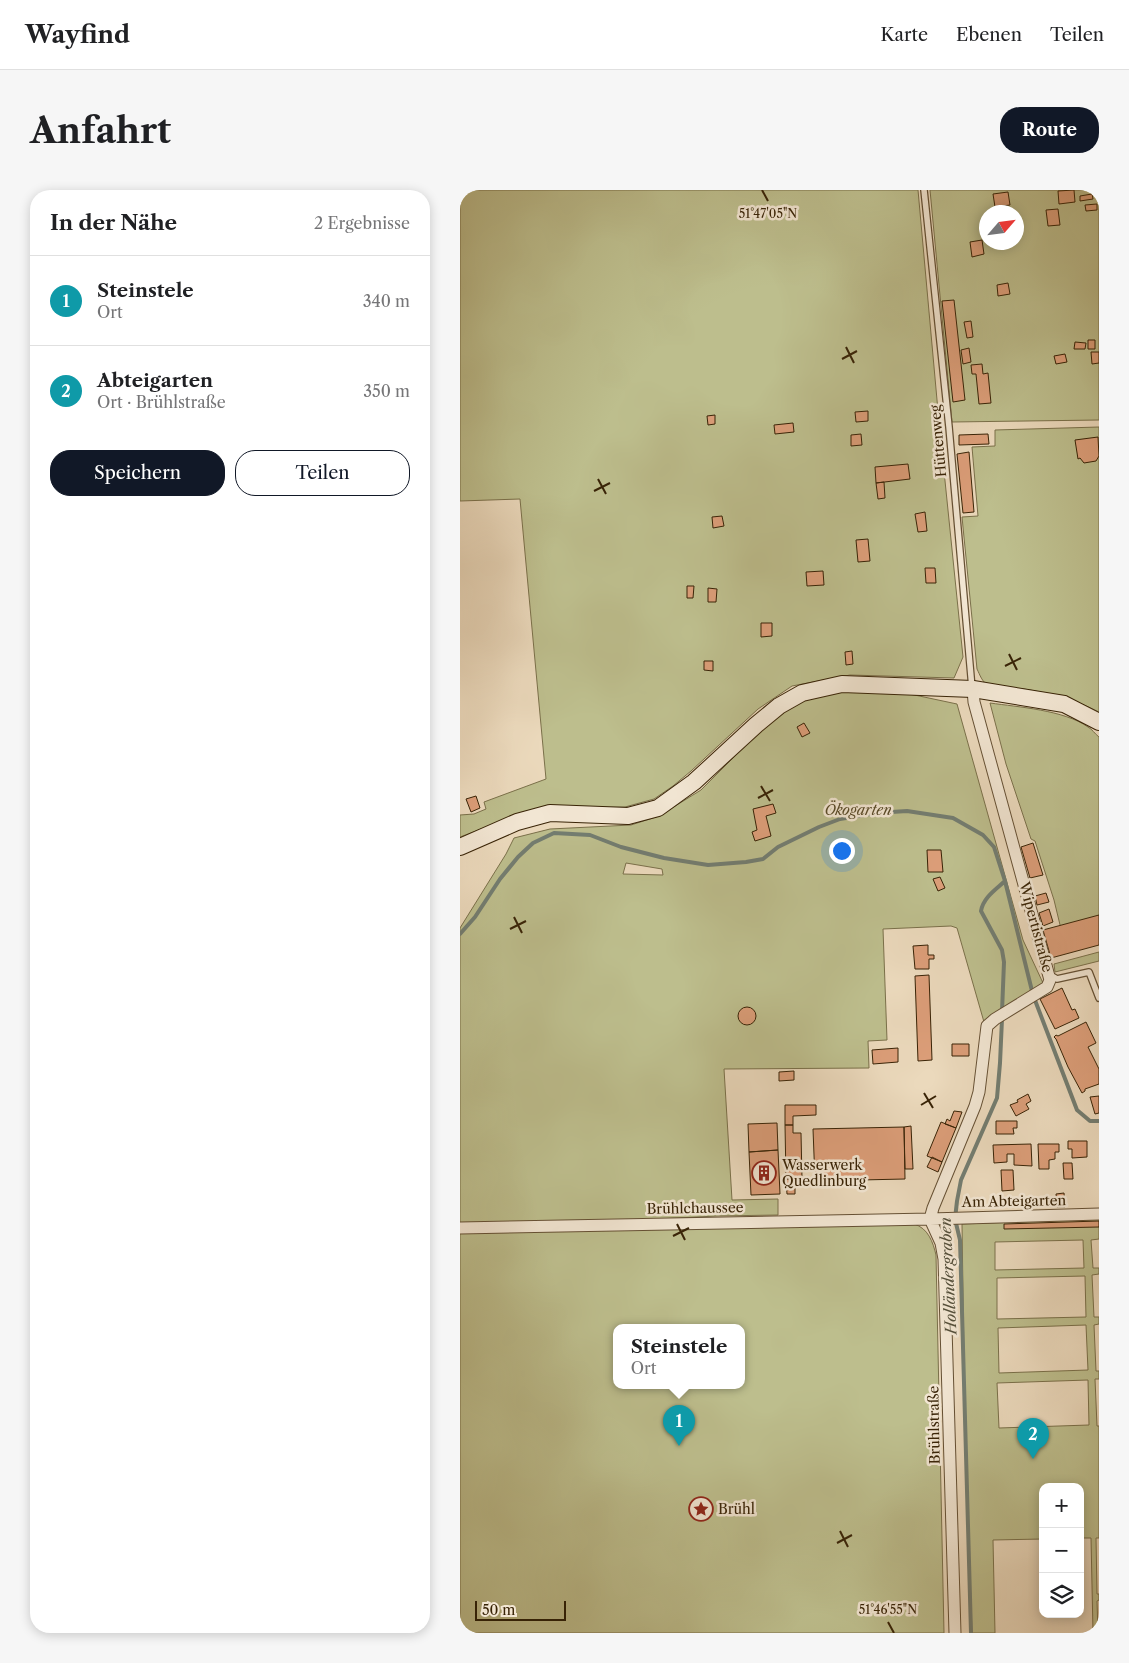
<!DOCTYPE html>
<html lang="de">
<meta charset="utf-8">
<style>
body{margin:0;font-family:"Libre Caslon Text",serif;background:#f6f6f6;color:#202124}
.controls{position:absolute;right:15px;bottom:15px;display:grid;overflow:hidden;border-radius:10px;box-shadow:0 2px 12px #0003}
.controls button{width:45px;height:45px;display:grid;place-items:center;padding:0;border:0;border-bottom:1px solid #e0e0e0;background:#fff;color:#202124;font:25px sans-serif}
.compass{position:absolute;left:519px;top:15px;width:45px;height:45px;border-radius:50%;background:#fff;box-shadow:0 2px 12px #0003;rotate:62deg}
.scale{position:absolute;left:15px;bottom:12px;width:91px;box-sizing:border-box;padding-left:5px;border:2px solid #382306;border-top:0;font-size:14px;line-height:18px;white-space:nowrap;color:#382306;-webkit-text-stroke:4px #f2e6d3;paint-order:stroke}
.you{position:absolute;left:381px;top:660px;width:18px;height:18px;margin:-12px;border:4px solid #fff;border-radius:50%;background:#1a73e8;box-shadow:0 0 0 8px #1a73e833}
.badge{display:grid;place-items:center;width:32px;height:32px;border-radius:50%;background:#111827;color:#fff;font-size:16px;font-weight:700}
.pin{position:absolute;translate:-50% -41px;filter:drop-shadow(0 1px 2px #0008)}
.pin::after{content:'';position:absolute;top:26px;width:18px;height:15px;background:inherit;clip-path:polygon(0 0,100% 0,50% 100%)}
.popup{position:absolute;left:153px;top:1134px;width:132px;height:65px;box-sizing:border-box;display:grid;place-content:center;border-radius:10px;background:#fff;filter:drop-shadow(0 1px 4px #0005);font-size:16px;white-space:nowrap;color:#757577}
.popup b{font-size:19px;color:#202124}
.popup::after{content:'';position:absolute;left:50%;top:100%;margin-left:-10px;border:10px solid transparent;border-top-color:#fff}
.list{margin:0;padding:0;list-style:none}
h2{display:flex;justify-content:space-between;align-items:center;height:65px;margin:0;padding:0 20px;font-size:21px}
h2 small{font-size:16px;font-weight:400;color:#757577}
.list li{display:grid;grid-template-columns:32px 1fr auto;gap:15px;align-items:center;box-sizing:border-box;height:90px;padding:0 20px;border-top:1px solid #e0e0e0}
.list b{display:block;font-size:19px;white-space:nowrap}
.list p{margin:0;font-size:16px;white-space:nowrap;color:#757577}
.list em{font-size:16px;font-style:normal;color:#757577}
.actions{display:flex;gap:10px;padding:15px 20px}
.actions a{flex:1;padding:11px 0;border:1px solid #111827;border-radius:20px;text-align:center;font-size:18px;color:#111827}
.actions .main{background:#111827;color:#fff}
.icon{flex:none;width:28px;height:28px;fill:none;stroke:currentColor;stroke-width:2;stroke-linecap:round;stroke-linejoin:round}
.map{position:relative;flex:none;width:639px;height:1443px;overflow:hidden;border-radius:20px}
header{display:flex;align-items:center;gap:30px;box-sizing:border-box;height:70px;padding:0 25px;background:#fff;border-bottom:1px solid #e0e0e0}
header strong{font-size:24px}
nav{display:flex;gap:28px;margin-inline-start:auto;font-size:18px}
.intro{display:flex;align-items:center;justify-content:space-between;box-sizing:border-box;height:120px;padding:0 30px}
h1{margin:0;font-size:35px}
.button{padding:12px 22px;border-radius:20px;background:#111827;color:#fff;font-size:18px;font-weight:700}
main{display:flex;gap:30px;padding:0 30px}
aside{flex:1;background:#fff;border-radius:20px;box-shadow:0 2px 12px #0003}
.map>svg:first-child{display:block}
</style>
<header>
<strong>Wayfind</strong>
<nav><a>Karte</a><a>Ebenen</a><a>Teilen</a></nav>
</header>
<div class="intro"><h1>Anfahrt</h1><a class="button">Route</a></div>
<main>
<aside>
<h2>In der Nähe<small>2 Ergebnisse</small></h2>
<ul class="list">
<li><span class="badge" style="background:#0f9aa8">1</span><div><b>Steinstele</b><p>Ort</p></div><em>340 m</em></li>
<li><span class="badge" style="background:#0f9aa8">2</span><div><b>Abteigarten</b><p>Ort · Brühlstraße</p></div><em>350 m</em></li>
</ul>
<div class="actions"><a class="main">Speichern</a><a>Teilen</a></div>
</aside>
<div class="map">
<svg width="639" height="1443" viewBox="0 0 639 1443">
<rect width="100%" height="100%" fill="#ebd9bc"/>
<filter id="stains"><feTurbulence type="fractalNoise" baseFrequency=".004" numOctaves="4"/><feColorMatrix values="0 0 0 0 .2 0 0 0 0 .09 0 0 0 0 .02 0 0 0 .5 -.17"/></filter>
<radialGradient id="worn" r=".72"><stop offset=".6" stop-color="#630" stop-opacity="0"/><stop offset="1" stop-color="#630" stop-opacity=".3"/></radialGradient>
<!-- green -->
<path fill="#bdbe8d" stroke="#7a704a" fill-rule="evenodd" d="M0 0H458L479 232 503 467 494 488 390 485 332 496 298 519 231 581 213 596 194 609 165 617 121 618 53 627 0 647V625L14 624 26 619 24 612 86 589 60 309 0 311Z
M470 0H639V230L492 232ZM526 22H556V52H526Z
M639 237V522C616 510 589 503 564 499 553 498 538 499 528 495 522 492 520 485 517 479L502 327 518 326 512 257 535 256V240Z
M431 500 497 514 563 750 583 793 524 832 497 738 491 736 423 739 427 850 408 851 409 878 264 879 272 1010 318 1009V1025L257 1026 176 1030 0 1033V738L46 664 54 648 90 639 171 635 199 626 241 600 281 560 296 542 343 509 376 501ZM166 673 202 679 203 685 163 684Z
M530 513C558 517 604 520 628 537 632 539 635 544 639 547V728L601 739 594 710 575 651 571 649 546 574Z
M639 762V771L595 782 594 774Z
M639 1029V1049L631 1050 633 1078H639V1084L632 1085 634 1127H639V1134L634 1135 636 1181H639V1189H635L637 1236H639V1348H636L637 1404H639V1410L637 1411 638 1443H633L631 1348H620V1297H583V1349L533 1350 535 1443H512L505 1239 502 1034ZM623 1050 624 1078 535 1080V1052ZM625 1086 626 1127 537 1129V1088ZM626 1135 628 1180 539 1183 538 1138ZM628 1190 629 1235 539 1238 537 1193Z
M454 1034C468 1038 473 1052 476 1065L484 1443H0V1042ZM156 1137H282V1195H156Z"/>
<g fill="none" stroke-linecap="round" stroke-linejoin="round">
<!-- stream -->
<path stroke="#737d71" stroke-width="4" d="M0 744 15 727 40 689 58 667 73 653 94 643 130 645 161 657 204 668 248 675 286 672 303 669 318 657 359 637 380 629 416 623 447 621 493 628 523 645 534 657 545 691 573 805 617 920 630 931H639
M542 822 544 772 542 760 521 721C523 708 535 700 545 691
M511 1443 500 1050 495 1029 497 1011 501 990 537 908 540 873 542 829"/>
</g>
<!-- building -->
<path fill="#dc9e79" stroke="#382306" d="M614 0 615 12 599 14 598 1Z
M548 2 550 15 535 17 533 4Z
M632 4 633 9 620 11V6Z
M637 14V20L626 21 625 15Z
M598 19 600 35 588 36 586 20Z
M522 50 524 64 512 67 510 52Z
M548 93 550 104 538 106 537 95Z
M494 110 505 210 493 212 482 111Z
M511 131 513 147 507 148 504 132Z
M628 150H635V159H628Z
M615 152 626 153 625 159H614Z
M509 158 511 172 503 174 501 160Z
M631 162H639V173L632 174Z
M605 164 607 172 596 174 594 166Z
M522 174 523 184 528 183 531 213 519 214 516 184H512L511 175Z
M408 221V231L396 232 395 222Z
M255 225V234L248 235 247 226Z
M333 233 334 242 315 244 314 235Z
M401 244 402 255 391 256V245Z
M528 244 529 254 499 255V245Z
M638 247 639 266 636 271 624 273 620 268 618 269 615 250Z
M509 262 514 322 503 323 497 264Z
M448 274 450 289 416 293 415 277Z
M424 292 425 308 418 309 416 293Z
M465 322 467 341 458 342 455 324Z
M262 326 264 336 253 338 252 327Z
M408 349 410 371 398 372 396 350Z
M465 378H475L476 393H466Z
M363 381 364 395 347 396 346 382Z
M227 396H234L233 408H227Z
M248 398 257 399 256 412H248Z
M301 433H312V446L301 447Z
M392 461 393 474 386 475 385 462Z
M244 471H253V481L244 480Z
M344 533 350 543 342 547 337 537Z
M16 606 20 618 11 622 6 609Z
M313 614 316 623 306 626 311 646 295 651 292 642 297 640 293 619Z
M573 653 583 685 570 688 561 657Z
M467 660H481L483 682H468Z
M480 687 485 698 478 701 473 689Z
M586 703 589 712 577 715 575 706Z
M589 719 593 732 583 736 579 723Z
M639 725V755L591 768 583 740Z
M468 755V765H474V769H469V779H455L453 756Z
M469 785 472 870 458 871 455 786Z
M602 798 612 820 615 819 619 828 595 839 580 809Z
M278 826a9 9 0 1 1 18 0a9 9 0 1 1-18 0Z
M626 832 636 853 628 857 639 879V894L625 899V901L622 903 608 877 596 849 594 847 596 845 598 846Z
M492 854H509V866H492Z
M438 858V872L413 874 412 860Z
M334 881V890L319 891V882Z
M568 904 571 911 566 914 569 919 556 926 550 915 558 912 557 910Z
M639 906V923L635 924 630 907Z
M325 915H356V925L333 926V935H325Z
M494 921 502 922 496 938 485 934 487 929 490 931Z
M536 931H557V938H553L554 944H536Z
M481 932 496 938 482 972 467 966Z
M317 933 318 960 289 962 288 934Z
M325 935H333V943H341L342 989H326Z
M451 936 453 979H445L444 937Z
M444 937 445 989 355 991 353 939Z
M608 951H627V967L612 968V959H608Z
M571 954 572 976 554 975V964H547V972L534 973 533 955Z
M578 954H599V962H595V969L589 970V979H579Z
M318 960 320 1004 291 1005 289 962Z
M472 967 482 972 478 982 467 977Z
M603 973H612L613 989H604Z
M541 980H553L554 1000 542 1001Z
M326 989H335V1004H327Z
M604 1003 605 1017H597L596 1004Z
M639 1031V1037L544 1039V1034Z"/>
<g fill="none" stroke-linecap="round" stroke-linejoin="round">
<!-- lane casing -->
<g stroke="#655034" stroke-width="8">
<path id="lane" d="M464 0 489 237 512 498
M590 785 597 789 629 782 639 808"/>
</g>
<!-- street casing -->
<g stroke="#655034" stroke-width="13">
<path id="street" d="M470 1029 473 1018 515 916 519 902 527 836 535 829 587 797 590 790 514 512 513 499
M470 1029 481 1053 484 1069 495 1443
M0 1038 470 1029 639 1024"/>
</g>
<!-- secondary casing -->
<g stroke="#382306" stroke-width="18">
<path id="secondary" d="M0 657 57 632 90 623 168 626 198 618 234 592 296 535 319 516 342 503 382 494 513 499 604 514 639 532"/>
</g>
<!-- lane -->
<use href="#lane" stroke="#f2e6d3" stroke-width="5.5"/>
<!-- street -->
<use href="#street" stroke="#f2e6d3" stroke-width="11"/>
<!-- secondary -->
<use href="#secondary" stroke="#f2e6d3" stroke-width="16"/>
</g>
<!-- ticks -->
<path fill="none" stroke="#382306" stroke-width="2" d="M302 0 308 11M386 157 394 173M382 169 397 161M138 289 146 304M134 301 150 293M549 464 557 480M545 476 561 468M301 596 310 611M298 608 313 600M54 727 62 743M50 739 66 731M464 903 473 918M461 915 476 906M217 1034 225 1050M213 1046 229 1038M380 1341 388 1357M377 1353 392 1345M428 1432 434 1443"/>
<!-- icons -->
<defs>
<g id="building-ring" transform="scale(1.25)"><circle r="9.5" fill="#f2e6d3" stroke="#8f2418" stroke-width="1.5"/><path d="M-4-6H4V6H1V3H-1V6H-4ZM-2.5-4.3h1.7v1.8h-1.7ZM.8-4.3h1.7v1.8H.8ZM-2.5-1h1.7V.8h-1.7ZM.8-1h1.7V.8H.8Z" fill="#8f2418"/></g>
<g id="sight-ring" transform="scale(1.25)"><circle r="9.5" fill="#f2e6d3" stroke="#8f2418" stroke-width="1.5"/><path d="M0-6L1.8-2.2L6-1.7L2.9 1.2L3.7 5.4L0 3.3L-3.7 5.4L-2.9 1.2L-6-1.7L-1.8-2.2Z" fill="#8f2418"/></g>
</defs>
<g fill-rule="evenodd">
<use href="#building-ring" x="304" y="983"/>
<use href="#sight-ring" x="241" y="1319"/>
</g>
<g text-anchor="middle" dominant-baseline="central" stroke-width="5" stroke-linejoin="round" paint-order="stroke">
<!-- street labels -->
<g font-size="14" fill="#382306" stroke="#f2e6d3">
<text transform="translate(478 251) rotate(-95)">Hüttenweg</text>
<text transform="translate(576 737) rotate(75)">Wipertistraße</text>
<text transform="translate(554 1011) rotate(-1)">Am Abteigarten</text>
<text transform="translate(235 1018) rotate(-1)">Brühlchaussee</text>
<text transform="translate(474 1235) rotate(-91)">Brühlstraße</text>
</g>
<!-- park labels -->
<g font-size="14" font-style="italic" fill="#594a28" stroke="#f2e6d3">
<text x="398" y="620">Ökogarten</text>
</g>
<!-- poi labels -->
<g font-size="14" fill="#382306" stroke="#f2e6d3" text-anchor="start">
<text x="322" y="975">Wasserwerk<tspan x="322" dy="16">Quedlinburg</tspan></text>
<text x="258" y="1319">Brühl</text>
</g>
<!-- water labels -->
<g font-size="15" font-style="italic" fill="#55503b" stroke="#f2e6d3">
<text transform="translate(488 1086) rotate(-93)">Holländergraben</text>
</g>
</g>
<g font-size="12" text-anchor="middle" fill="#382306" stroke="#f2e6d3" stroke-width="5" stroke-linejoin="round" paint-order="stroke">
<text x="308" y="28">51°47'05"N</text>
<text x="428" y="1424">51°46'55"N</text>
</g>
<rect width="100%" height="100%" filter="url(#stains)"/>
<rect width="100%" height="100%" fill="url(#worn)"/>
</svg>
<div class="controls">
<button>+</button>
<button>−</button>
<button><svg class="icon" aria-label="layers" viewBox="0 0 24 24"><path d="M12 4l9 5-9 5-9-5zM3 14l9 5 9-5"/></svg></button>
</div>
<svg class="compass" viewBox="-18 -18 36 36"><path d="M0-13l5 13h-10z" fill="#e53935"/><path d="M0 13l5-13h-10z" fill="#757577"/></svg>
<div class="scale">50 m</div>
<div class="you"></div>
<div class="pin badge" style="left:219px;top:1256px;background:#0f9aa8">1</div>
<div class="popup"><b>Steinstele</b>Ort</div>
<div class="pin badge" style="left:573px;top:1269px;background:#0f9aa8">2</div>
</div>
</main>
